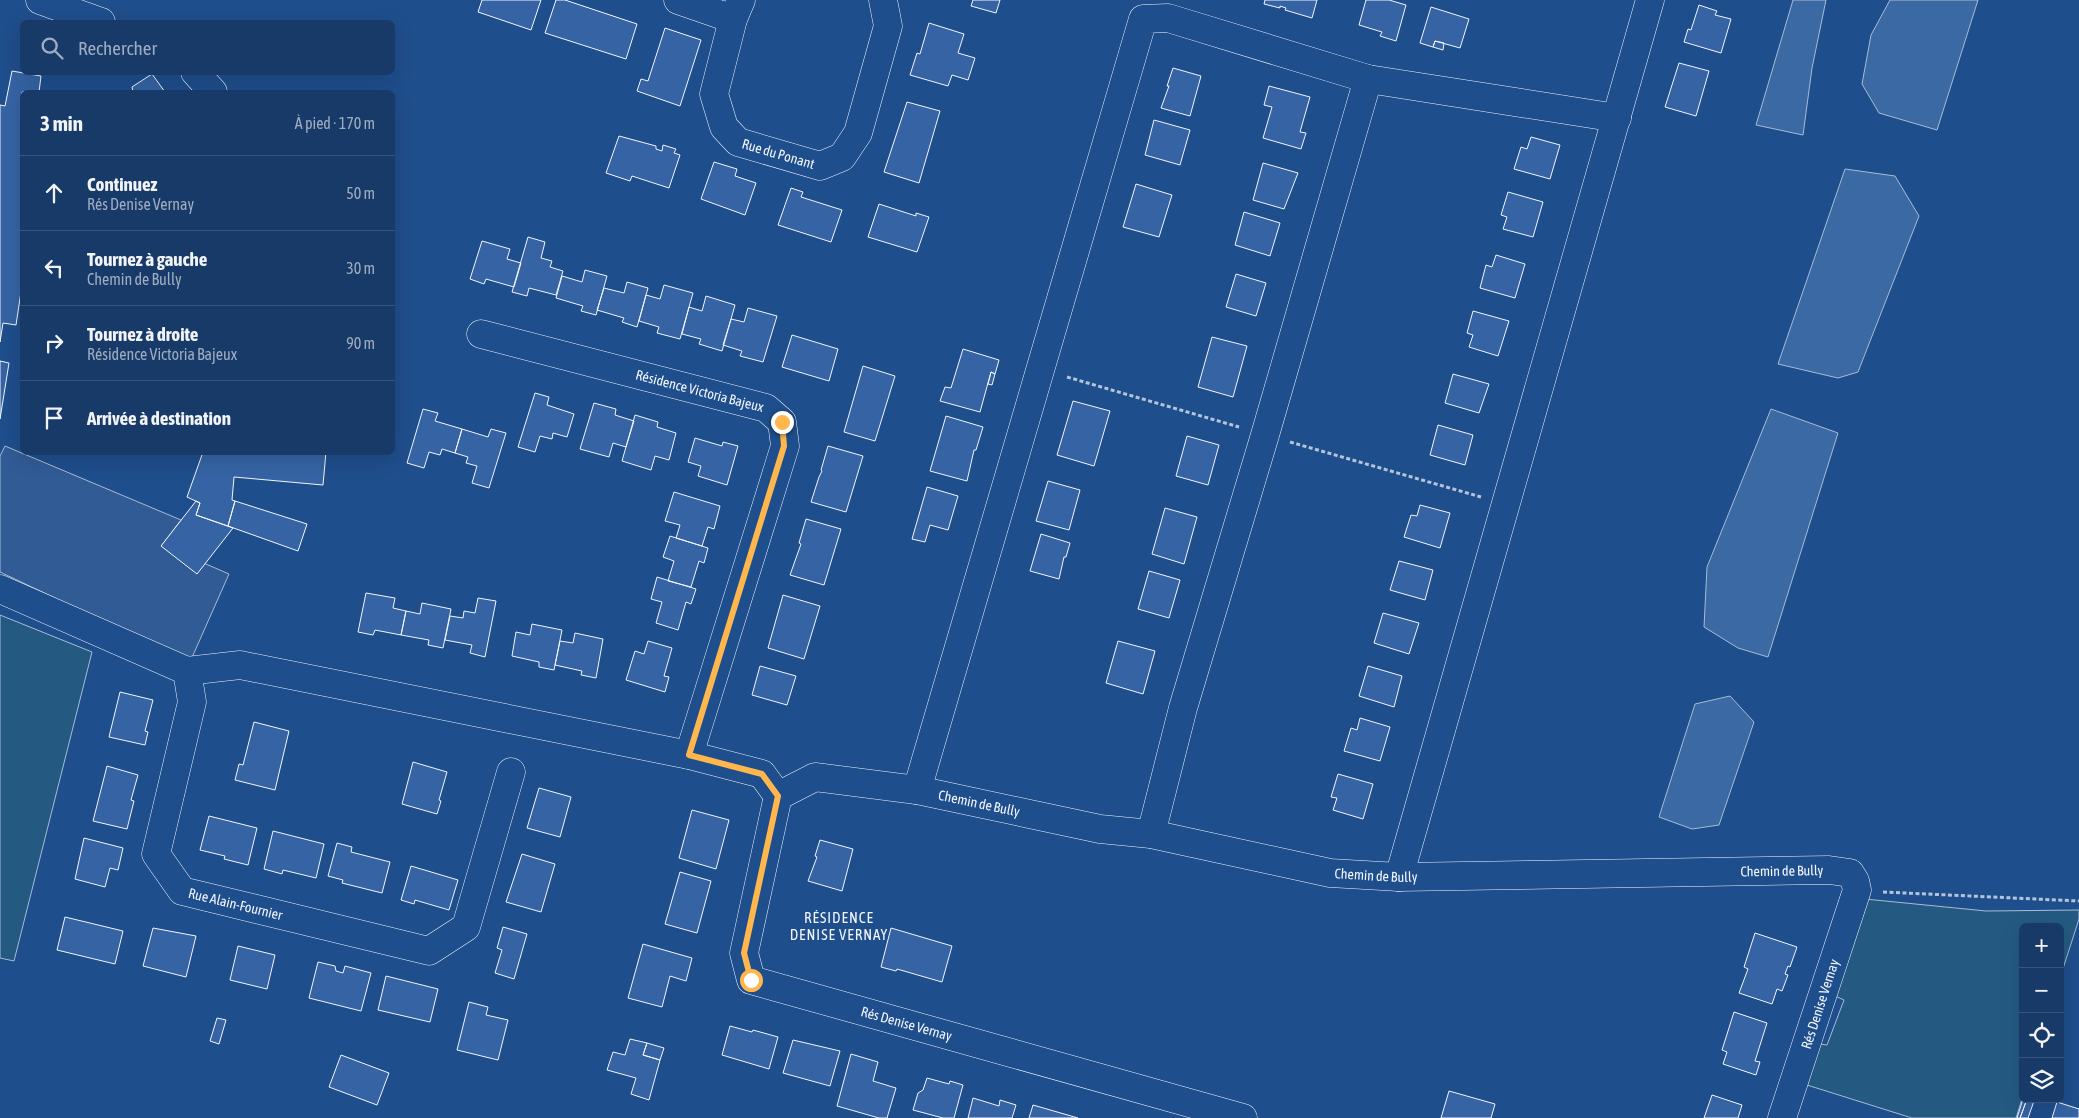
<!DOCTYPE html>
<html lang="fr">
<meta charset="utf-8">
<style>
body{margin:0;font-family:"Asap Condensed",sans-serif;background:#20416f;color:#f1f3f6}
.controls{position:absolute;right:15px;bottom:15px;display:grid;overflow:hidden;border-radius:8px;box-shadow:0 5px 20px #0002}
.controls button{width:45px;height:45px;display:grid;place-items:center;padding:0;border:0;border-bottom:1px solid #36547d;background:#173a69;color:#f1f3f6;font:25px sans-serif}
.stop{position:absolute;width:15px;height:15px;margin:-11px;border:4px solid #ffb74d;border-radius:50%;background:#fff}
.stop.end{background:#ffb74d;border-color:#fff;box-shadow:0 1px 5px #0008}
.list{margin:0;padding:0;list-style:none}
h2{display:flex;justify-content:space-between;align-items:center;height:65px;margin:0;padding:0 20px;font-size:21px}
h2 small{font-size:16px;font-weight:400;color:#9eadc0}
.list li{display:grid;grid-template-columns:32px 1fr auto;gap:15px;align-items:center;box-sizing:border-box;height:75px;padding:0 20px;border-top:1px solid #36547d}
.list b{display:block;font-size:19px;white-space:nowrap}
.list p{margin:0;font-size:16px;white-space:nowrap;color:#9eadc0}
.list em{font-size:16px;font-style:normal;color:#9eadc0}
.icon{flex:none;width:28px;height:28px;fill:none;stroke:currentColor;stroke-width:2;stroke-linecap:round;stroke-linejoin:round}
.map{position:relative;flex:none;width:2079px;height:1118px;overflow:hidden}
.search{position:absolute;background:#173a69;box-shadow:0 5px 20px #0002;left:20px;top:20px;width:375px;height:55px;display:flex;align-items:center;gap:12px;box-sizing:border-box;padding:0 18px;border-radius:8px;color:#9eadc0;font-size:19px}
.panel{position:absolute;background:#173a69;box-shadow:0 5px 20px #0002;left:20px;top:90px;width:375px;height:365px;border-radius:8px}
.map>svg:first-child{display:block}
</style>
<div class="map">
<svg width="2079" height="1118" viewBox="0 0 2079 1118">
<rect width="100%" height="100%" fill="#1f4e8c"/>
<!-- green -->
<path fill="#245a82" stroke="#a8bbd7" d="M0 615 92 652 14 961 0 958Z
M1865 899 1986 911 2079 910V919L2060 978V927H2023V1096L2016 1118H1912L1807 1085 1820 1044 1827 1045 1844 1000 1835 996Z"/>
<!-- parking -->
<path fill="#305b95" stroke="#a8bbd7" d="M5 446 181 520 162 545 229 574 190 662 0 572V456Z"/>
<!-- water -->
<path fill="#3b69a3" stroke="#a8bbd7" d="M1793 0H1826L1812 68 1803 135 1756 125Z
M1890 0H1978L1937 130 1879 113 1862 84 1871 35Z
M1845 169 1895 176 1919 216 1858 372 1838 378 1778 364Z
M1771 409 1838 433 1768 657 1738 648 1704 627 1707 567Z
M1730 696 1754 722 1719 825 1692 829 1659 817 1695 704Z"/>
<!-- building -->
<path fill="#3563a3" stroke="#f2f6ff" d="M482 0H541L531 30 478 12Z
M556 0H565L637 24 626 59 545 33Z
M973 0H1000L996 13 971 6Z
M1265 0H1317L1312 18 1285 10 1286 8 1280 6V8L1264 4Z
M1366 0H1389L1406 5 1396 41 1380 36 1382 32 1359 25Z
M1699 5 1717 11 1715 15 1731 19 1721 53 1684 42 1688 29 1691 30Z
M1431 7 1469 19 1460 48 1435 41 1433 47 1420 43Z
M929 23 964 34 958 53 975 58 968 80 952 75 948 86 910 75 917 53 920 54Z
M665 28 701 40 680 106 637 91 641 79 648 81Z
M1435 41 1444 43 1443 50 1433 47Z
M1679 63 1709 71 1696 116 1665 107Z
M1173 68 1201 76 1190 116 1161 108 1169 86H1167Z
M12 71 41 76 39 92H22V285L16 325 3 323 0 342V105L5 106Z
M152 74 165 92H133L132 87Z
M1269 86 1310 97 1300 132 1306 133 1301 149 1263 138 1272 107 1264 105Z
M907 102 940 111 919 183 884 172Z
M1154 120 1190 130 1180 165 1145 155Z
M619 136 656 146V149L662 151 663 145 676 149 674 153 680 155 669 188 632 176 630 181 606 173Z
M1531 137 1560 145 1550 179 1514 169 1521 147 1527 149Z
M714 162 737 169 735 176 756 183 745 215 701 199Z
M1263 163 1298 173 1284 209 1253 200Z
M1136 184 1172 195 1159 237 1123 227Z
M791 188 803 192 801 197 842 210 831 242 778 225Z
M1508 192 1543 202 1533 237 1503 229 1507 217 1501 215Z
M879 204 916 216V213L929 217 917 252 868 237Z
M1244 212 1280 223 1270 256 1235 245Z
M528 237 545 242 541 258 552 261 550 267 563 271 556 295 529 288 527 296 512 292Z
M482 241 510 249 507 259 521 263 514 287 486 279 484 284 470 279Z
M1496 255 1525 264 1515 298 1480 288 1486 265 1492 267Z
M585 270 607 276 596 315 581 311 583 306 556 298 562 276 582 282Z
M1236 274 1266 283 1256 316 1226 307Z
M627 282 648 288 637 327 622 322 624 318 597 310 604 288 624 293Z
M664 285 693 293 680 339 657 333 659 327 639 321 646 295 660 299Z
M706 296 735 305 722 351 699 344 701 339 682 334 689 307 702 311Z
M748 308 777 316 763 362 740 356 742 351 723 345 731 319 744 322Z
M1473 311 1509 321 1498 356 1469 347 1473 335 1467 333Z
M792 335 838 349 829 381 782 367Z
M1212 337 1247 346 1233 397 1198 387Z
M963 349 999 360 995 374 991 372 980 412 940 401 945 387 951 388Z
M0 361 9 363 0 419Z
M863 366 895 376 875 441 844 432Z
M991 372 995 374 992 385 988 384Z
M1453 374 1489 384 1479 413 1445 403Z
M535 393 549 397 547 405 574 414 567 437 553 433 552 439 540 436 535 452 518 447Z
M1073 401 1110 411 1094 466 1057 455Z
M594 403 616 409 615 415 634 421 626 447 613 443 609 457 580 449Z
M423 409 438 413 435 421 462 429 455 453 442 449 440 455 429 452 424 468 407 463Z
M635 415 658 422 657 427 676 433 669 460 655 456 651 470 622 461Z
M946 416 983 427 976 450H974L967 481 930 471Z
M1438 425 1473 435 1465 465 1430 455Z
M462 429 488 437 491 429 506 433 489 488 472 483 477 466 466 463 468 457 455 453Z
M1187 436 1219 445 1208 485 1176 476Z
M695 438 722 446 723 442 738 446 727 485 698 476 701 466 688 462Z
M828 446 863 456 846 512 811 502 819 477 822 471 821 470Z
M203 452H326L323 485 234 477 232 500 235 501 228 526 196 515 200 503 187 497Z
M1048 481 1080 490 1069 530 1036 521Z
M927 487 958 496 948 530 930 525 925 542 912 539Z
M674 492 720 506 714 529 708 527 702 546 676 538 680 525 665 521Z
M196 501 200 503 196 515 233 528 197 574 161 546Z
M235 501 307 524 298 551 228 526Z
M1420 505 1450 513 1440 548 1404 537 1411 515 1417 516Z
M1165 508 1197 517 1184 564 1152 554Z
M806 519 841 529 824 585 790 575 801 544 799 543Z
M1041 534 1070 543 1066 557H1064L1059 579 1030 571Z
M670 536 708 548 704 563 699 561 691 587 668 581 674 561 663 557Z
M1399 561 1433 570 1425 600 1390 590Z
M1149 571 1180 580 1169 618 1138 609Z
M657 577 696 589 691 604 686 602 678 630 656 623 662 602 651 599Z
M366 593 395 598 393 608 406 611 401 635 375 630 373 635 358 632Z
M783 595 820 606 804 659 768 648Z
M478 598 496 601 485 657 470 653 472 645 445 640 450 616 463 618 464 611 475 613Z
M422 603 451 609 443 648 428 645 429 640 401 635 406 611 420 614Z
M1383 613 1419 623 1409 654 1374 643Z
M532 624 562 630 554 670 539 667V662L512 656 516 632 530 635Z
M575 633 603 639 596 678 581 675 582 671 555 665 560 641 573 643Z
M648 641 672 648 664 676 669 677 665 692 626 680 635 651 644 654Z
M1118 641 1155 651 1143 694 1106 683Z
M760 666 796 676 787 705 752 695Z
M1368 666 1402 676 1394 707 1359 696Z
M120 692 153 700 145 731 148 732 145 745 109 737Z
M1360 718 1390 727 1380 761 1344 751 1351 728 1357 730Z
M254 722 289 731 275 790 235 780 239 764 243 765Z
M413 762 447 772 439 800 441 801 437 814 402 804Z
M107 766 138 775 131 800 134 801 127 829 93 821Z
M1338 774 1373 784 1363 819 1333 810 1337 798 1331 797Z
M539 788 571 797 560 837 527 828Z
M692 810 729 820 716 869 679 858Z
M209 816 257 828 248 865 224 859 225 856 200 850Z
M273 831 324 844 316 878 283 870 282 874 264 869Z
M84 838 123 848 118 870 110 868 105 887 75 879Z
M820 840 853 849 842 891 808 881 817 857 815 856Z
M337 843 352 847 351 852 390 862 382 893 342 883 343 880 328 876Z
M522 854 555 864 541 912 506 902Z
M411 866 458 880 449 910 415 900 414 904 401 900Z
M680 872 711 881 697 933 665 924Z
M65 917 123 931 115 964 57 950Z
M503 927 527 934 514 979 495 973 502 950 497 948Z
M153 928 196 936 186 977 143 966Z
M891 928 952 946 942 982 897 969 896 971 881 967Z
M1755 933 1797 947 1790 967 1788 966 1785 974 1788 975 1782 991 1777 989 1772 1004 1739 993 1748 969 1744 967Z
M643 944 692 958 686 981 670 976 662 1007 628 998Z
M238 946 275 955 267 989 230 980Z
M318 962 335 966 336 971 343 973 345 966 371 973 361 1011 309 998Z
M386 976 438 989 430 1022 378 1010Z
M469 1002 488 1007 486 1015 508 1020 498 1060 457 1050Z
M1734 1012 1767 1023 1755 1061 1760 1062 1756 1075 1723 1064 1727 1052 1722 1050Z
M217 1018 226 1020 219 1044 210 1041Z
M730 1026 752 1032 753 1030 778 1037 769 1069 722 1055Z
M630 1039 647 1043 643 1055 660 1060 649 1100 631 1094 636 1078 607 1070 613 1052 625 1055Z
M793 1040 840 1051 830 1086 783 1073Z
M647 1043 664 1048 660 1060 643 1055Z
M851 1054 878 1062 873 1081 896 1088 887 1118H879L837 1106Z
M341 1055 389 1073 377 1105 329 1087Z
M927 1078 949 1084 950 1081 963 1085 954 1118H943L913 1110 918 1093 923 1090Z
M1449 1091 1495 1104 1491 1118H1441Z
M1712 1095 1742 1105 1738 1118H1704Z
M973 1098 999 1106 1000 1100 1016 1105 1012 1118H968Z
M2023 1099H2027L2020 1118H2017Z
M2027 1099 2034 1101 2028 1118H2020Z
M2057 1102 2079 1109V1118H2052Z
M1033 1105 1078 1118H1029Z"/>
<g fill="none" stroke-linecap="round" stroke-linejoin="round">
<!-- minor casing -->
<g stroke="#f2f6ff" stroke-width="29">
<g id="minor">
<path d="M40 0 101 22"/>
<path d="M678 0 733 19"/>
<path id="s1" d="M741 0 733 19 714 94 724 127 738 142 820 166 842 157 858 133 888 26 883 0"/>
<path d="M195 72 213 92"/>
<path id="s2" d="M481 334 766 408 782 422 785 446 689 755"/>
<path id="s3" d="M0 589 187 671 192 702 156 854 182 891 429 951 466 927 511 772"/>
<path d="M187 671 240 665 689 755 762 774 778 796"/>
<path d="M917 790 1143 19 1168 18 1368 79 1617 118"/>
<path id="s4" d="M778 796 815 777 917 790 1100 829 1151 834 1330 873 1399 877 1829 870 1850 873 1855 881 1857 890 1782 1118"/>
<path id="s5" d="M778 796 744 953 751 980 1243 1118"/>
<path d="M1151 834 1183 708 1265 435 1368 79"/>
<path d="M1399 877 1650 0"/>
</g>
</g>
<!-- path -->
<path stroke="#b3c4dc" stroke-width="3" stroke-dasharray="4 2.5" stroke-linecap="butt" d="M1067 377 1239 427
M1290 442 1481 497
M1883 892 2079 901"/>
<!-- minor -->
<use href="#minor" stroke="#1f4e8c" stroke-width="28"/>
</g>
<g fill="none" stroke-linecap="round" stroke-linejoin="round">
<!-- route -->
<path stroke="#ffb74d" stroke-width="6" d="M751 980 744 953 778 796 762 774 689 755 784 446 782 422"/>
</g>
<g text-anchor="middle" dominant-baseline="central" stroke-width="4" stroke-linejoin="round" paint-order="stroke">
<!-- street labels -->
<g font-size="14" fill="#f2f6ff" stroke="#1f4e8c">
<text stroke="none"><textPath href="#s1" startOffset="195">Rue du Ponant</textPath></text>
<text stroke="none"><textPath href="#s2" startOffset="226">Résidence Victoria Bajeux</textPath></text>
<text stroke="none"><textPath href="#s4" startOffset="208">Chemin de Bully</textPath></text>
<text stroke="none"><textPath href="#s4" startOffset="1018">Chemin de Bully</textPath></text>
<text stroke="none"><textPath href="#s4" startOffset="612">Chemin de Bully</textPath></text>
<text stroke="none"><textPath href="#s3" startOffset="492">Rue Alain-Fournier</textPath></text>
<text transform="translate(1820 1004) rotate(-72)">Rés Denise Vernay</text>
<text stroke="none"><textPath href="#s5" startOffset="350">Rés Denise Vernay</textPath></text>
</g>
<!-- neighbourhood labels -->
<g font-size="15" letter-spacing="1" fill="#f2f6ff" stroke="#1f4e8c">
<text x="839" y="917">RÉSIDENCE<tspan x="839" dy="17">DENISE VERNAY</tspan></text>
</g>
</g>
</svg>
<div class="controls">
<button>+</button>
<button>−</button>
<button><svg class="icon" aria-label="locate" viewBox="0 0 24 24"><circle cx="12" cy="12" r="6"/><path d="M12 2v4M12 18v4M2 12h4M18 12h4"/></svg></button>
<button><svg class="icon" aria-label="layers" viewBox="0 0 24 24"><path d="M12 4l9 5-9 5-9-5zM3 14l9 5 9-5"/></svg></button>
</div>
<div class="stop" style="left:751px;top:980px"></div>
<div class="stop end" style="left:782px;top:422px"></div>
<div class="search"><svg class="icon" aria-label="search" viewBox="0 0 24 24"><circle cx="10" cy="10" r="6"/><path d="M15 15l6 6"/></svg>Rechercher</div>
<section class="panel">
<h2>3 min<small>À pied · 170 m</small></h2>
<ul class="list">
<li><svg class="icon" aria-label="ahead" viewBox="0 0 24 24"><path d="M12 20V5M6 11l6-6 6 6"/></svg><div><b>Continuez</b><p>Rés Denise Vernay</p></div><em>50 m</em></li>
<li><svg class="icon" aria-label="left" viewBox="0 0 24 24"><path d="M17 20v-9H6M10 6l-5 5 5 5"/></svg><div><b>Tournez à gauche</b><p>Chemin de Bully</p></div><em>30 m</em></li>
<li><svg class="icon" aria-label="right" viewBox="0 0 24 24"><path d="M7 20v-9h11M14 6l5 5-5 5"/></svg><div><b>Tournez à droite</b><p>Résidence Victoria Bajeux</p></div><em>90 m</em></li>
<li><svg class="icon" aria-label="arrive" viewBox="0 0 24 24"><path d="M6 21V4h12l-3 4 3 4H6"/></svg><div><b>Arrivée à destination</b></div></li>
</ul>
</section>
</div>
